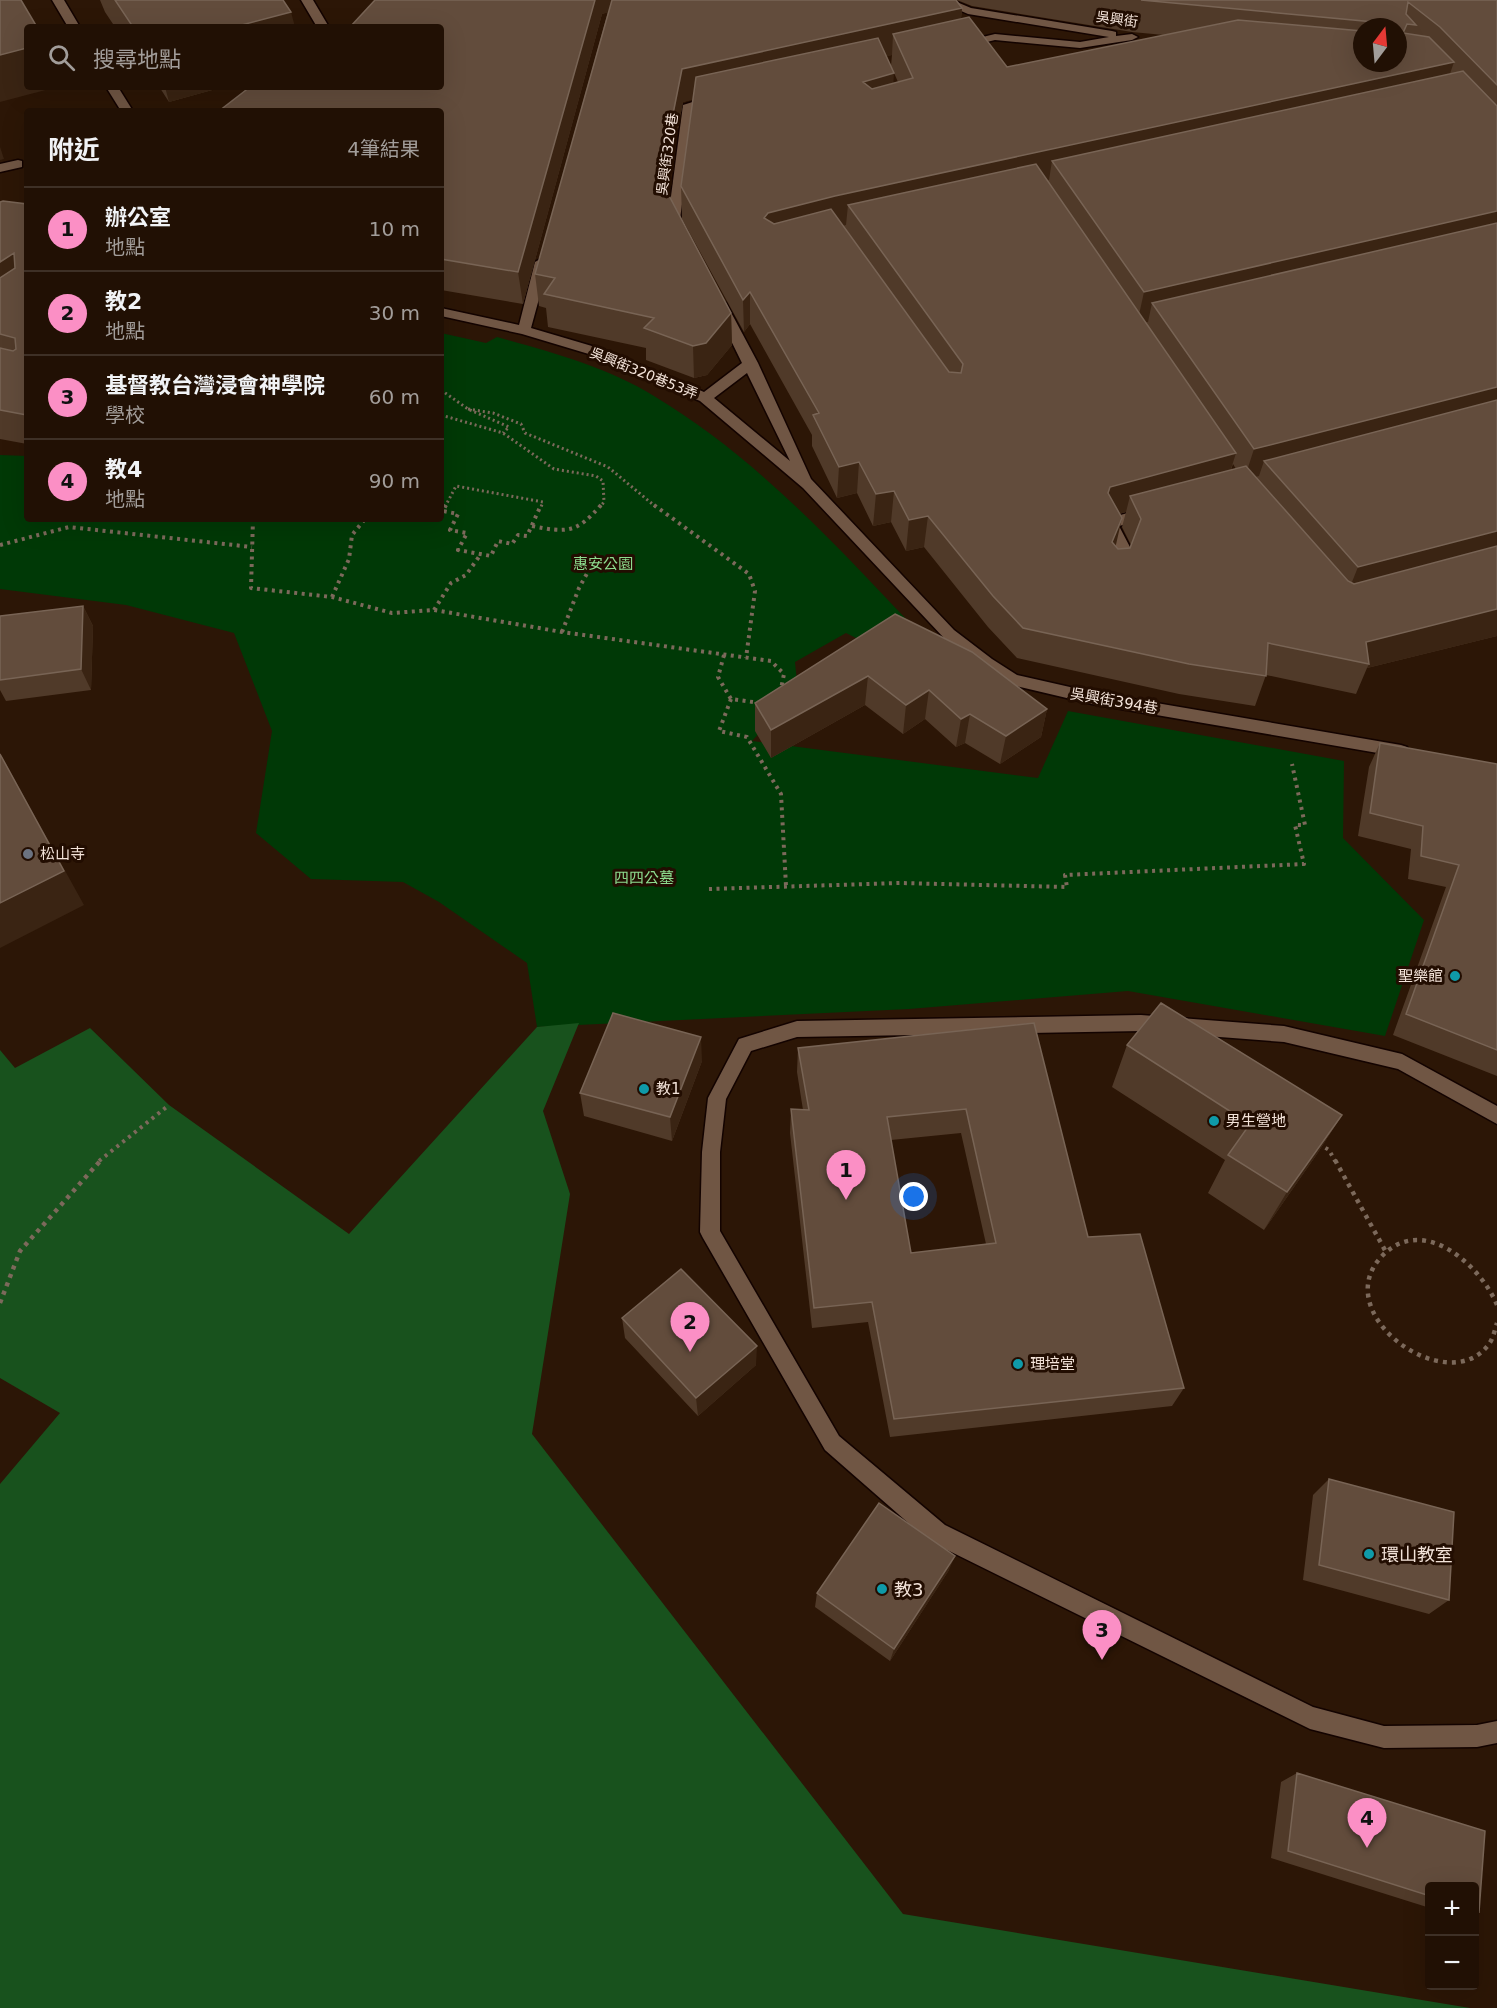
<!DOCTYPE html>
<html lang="zh-TW">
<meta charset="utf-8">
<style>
body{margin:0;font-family:"DejaVu Sans","Noto Sans TC",sans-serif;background:#29190e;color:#f1f3f6}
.controls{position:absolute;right:18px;bottom:18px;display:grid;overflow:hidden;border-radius:6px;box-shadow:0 6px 24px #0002}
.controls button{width:54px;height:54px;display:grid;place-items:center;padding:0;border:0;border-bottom:2px solid #3e3026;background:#211004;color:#f1f3f6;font:30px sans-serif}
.compass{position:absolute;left:1353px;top:18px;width:54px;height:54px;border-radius:50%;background:#211004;box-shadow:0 6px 24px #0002;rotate:16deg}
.you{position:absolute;left:914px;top:1197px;width:21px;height:21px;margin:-15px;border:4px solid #fff;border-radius:50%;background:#1a73e8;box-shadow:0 0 0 9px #1a73e833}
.badge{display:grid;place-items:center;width:39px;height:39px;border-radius:50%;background:#fb8fc5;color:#111;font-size:20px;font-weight:700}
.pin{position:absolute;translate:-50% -50px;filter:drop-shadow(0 2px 3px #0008)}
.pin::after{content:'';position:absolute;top:32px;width:21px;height:18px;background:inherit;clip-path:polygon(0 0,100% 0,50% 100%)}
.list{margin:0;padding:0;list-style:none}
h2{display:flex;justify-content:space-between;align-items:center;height:78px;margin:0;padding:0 24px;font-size:26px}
h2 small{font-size:20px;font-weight:400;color:#a29d9a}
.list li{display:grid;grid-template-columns:39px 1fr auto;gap:18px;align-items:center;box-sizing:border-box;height:84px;padding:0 24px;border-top:2px solid #3e3026}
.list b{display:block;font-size:22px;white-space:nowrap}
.list p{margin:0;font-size:20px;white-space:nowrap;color:#a29d9a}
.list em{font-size:20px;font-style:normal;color:#a29d9a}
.icon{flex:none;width:33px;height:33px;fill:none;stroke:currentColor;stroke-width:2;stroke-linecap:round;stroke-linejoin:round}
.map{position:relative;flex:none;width:1497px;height:2008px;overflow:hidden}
.search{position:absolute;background:#211004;box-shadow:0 6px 24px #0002;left:24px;top:24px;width:420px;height:66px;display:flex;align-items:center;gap:15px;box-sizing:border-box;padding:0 21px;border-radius:6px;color:#a29d9a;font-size:22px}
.panel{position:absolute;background:#211004;box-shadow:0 6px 24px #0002;left:24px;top:108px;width:420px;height:414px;border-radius:6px}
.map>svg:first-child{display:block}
</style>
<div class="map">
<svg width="1497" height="2008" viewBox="0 0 1497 2008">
<rect width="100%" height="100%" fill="#2c1606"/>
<!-- green -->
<path fill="#003906" d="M441 333 486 343 497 337C550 352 607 367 654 396 754 456 830 539 909 622L874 647 846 633 795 662 798 692 752 741 1038 778 1068 711 1344 761 1343 838 1424 920 1385 1036 1128 991 909 1009 537 1027 527 963 439 902 403 882 311 879 256 833 272 731 234 633 126 605 0 589V455L27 456V519H441Z"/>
<!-- forest -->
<path fill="#18521d" d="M579 1023 543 1111 570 1194 532 1434 903 1914 1470 2008H0V1484L60 1413 0 1378V1050L15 1068 90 1028 169 1105 349 1234 537 1027Z"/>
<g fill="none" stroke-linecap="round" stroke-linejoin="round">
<!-- minor casing -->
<g stroke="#130300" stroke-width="3">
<path id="minor" d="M52 0H64L80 27H68Z
M301 0H313L329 27H317Z
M936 0H952L971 8 1112 31 1116 32V36L1132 34 1138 37 1132 40 1080 48 995 40 962 48 958 47V43L995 34 1080 42 1109 37 968 14Z
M106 87H118L133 111H121Z
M715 95 719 96V102L695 107 680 219 687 231 686 234H676L668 219 683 105Z
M18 160 22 161V167L0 172V164Z
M542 258 549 262 531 328 602 349 704 392 742 363 714 306 721 302 726 303 758 363 811 479 954 630 992 659 1017 675 1092 692 1401 745 1407 747 1409 751 1407 755 1401 757 1092 704 1007 684 944 638 803 488 700 401 592 355 522 334 441 316V308L519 325 535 262ZM747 373 790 461 714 398Z
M1147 508 1152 509 1154 513 1152 517 1119 526 1131 549 1121 576H1111L1108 572 1117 549 1103 523 1105 519Z
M1141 1015 1284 1026 1402 1054 1497 1106V1124L1398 1069 1284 1042 1141 1031 797 1037 751 1051 726 1099 720 1152V1231L839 1436 945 1525 1313 1707 1384 1726 1477 1725 1497 1721V1743L1477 1747 1384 1748 1310 1729 929 1541 825 1450 703 1238 700 1232 702 1152 708 1098 739 1039 797 1021Z"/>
</g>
<!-- path-far2 -->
<path stroke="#7c695b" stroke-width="3" stroke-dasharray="2 3" stroke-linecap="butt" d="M441 390 468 409 509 427 503 433
M468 409 493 413 521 424 525 433 608 467 656 507
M441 415 503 433 554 469 596 476 603 481 604 502 600 507
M445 507 456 486 543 502 541 507"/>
<!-- path-far1 -->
<path stroke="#7c695b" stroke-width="4" stroke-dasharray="3 4.5" stroke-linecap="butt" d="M446 505 443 511 458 514 450 530 467 533 458 550 491 556 498 541 512 544 518 535 527 536 541 505
M654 505 749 574 755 591 746 658
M253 519 251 588 332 597 392 613 434 610 562 632 771 661 784 674 781 689
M532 526C567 533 577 533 601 505
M0 545 69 527 252 547
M332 597 349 559 352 535 365 519
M434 610 451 583 466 575 481 554
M562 632 579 588 595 559
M724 655 718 677 731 699 760 703
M731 699 719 731 747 737 781 794 786 886
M709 889 900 883 1067 887 1065 875 1304 864 1295 825H1305L1292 764
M1319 1144 1329 1150 1335 1161
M99 1161 169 1105"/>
<!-- path -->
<path stroke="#7c695b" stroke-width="4.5" stroke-dasharray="4 5" stroke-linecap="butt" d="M1335 1160 1386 1252
M0 1303 20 1251 101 1160
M1497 1305C1481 1266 1424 1214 1383 1255 1325 1313 1448 1401 1489 1344 1493 1339 1495 1329 1497 1323"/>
<!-- minor -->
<use href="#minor" fill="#705644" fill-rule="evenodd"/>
</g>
<!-- wall -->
<path fill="#503a29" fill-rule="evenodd" d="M100 0H283L295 27H115L105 12Z
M375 0 962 8 961 19 1007 67 1164 35 1132 32 972 6 957 0H1497V636L1367 668 1356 694 1266 675 1255 706 1179 694 1017 658 988 627 924 547 906 551 891 522 873 526 857 493 837 498 812 446V435L750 324 744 332 682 219 681 186 693 99 683 102 671 166 668 195 731 313 732 345 707 375 694 378 646 360V348L548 327 546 308 539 306 535 274 608 12 602 14 523 304 441 290V87ZM1362 27H1398L1362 63ZM892 55 891 66 898 82 893 83 886 56ZM1233 464 1236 469 1231 470ZM1126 512 1122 527 1131 545 1130 548 1118 549 1115 546 1119 514Z
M154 87H223L169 102 160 88 155 90Z
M0 202 27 204V444L0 439Z
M83 606 93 626 91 690 6 701 0 690V616Z
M895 614 1047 709 1041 737 1000 764 965 743 956 747 925 719 903 734 865 705 771 758 755 731V703Z
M1380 743 1497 764V1076L1393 1035 1446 887 1408 879 1411 849 1358 836 1369 767Z
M1034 1023 1088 1237 1184 1388 1172 1406 890 1437 868 1322 812 1328 790 1133 791 1109 803 1110 797 1072 798 1048ZM961 1133 986 1244 911 1253 891 1140Z
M1127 1045 1342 1115 1317 1154 1264 1230 1208 1193 1225 1160 1112 1087Z
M702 1061 672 1141 584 1116 580 1093Z
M622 1318 756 1365 698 1416 625 1338Z
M1329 1479 1449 1600 1429 1614 1303 1580 1313 1495Z
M949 1570 890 1661 815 1607 817 1593Z
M1297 1773 1485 1831 1479 1912 1474 1913V1887H1430V1908L1271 1858 1281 1782Z"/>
<!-- shaded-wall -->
<path fill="#3a2413" d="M595 0H613L614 11 602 14 523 304 518 272Z
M962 8 959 40 893 34 892 55 683 102 671 166 666 220 665 188 669 134 682 69Z
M291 12 295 27H234Z
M27 48V87H57L0 102V55Z
M1454 62 1443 94 1052 161 1049 180 860 222 848 205 846 225 767 245 764 218 768 213 835 196Z
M894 73 892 105 863 82Z
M165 87H223L169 102Z
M0 147 4 159 0 160Z
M1497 211V241L1152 303 1148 322 1137 324 1144 292Z
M14 253 27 284 0 302V262Z
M750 292V324L744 332 743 300Z
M731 313 732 345 707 375 694 378 693 346Z
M1497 387V415L1264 461 1259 476 1244 480 1254 449Z
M1236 453 1226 485 1130 496 1126 512 1103 518 1110 487Z
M859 462 857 493 837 498 839 467Z
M894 491 891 522 873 526 876 494Z
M928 516 924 547 906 551 909 520Z
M1122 518 1115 549 1112 542Z
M1497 531V557L1346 597 1358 567Z
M83 606 93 626 91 690 81 669Z
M1497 609V636L1367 668 1369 664 1366 642Z
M868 676 865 705 771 758V730Z
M929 690 925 719 903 734 906 705Z
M1047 709 1041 737 1000 764 1006 736Z
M970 714 965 743 956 747 961 719Z
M0 753 84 905 0 948Z
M701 1037 702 1061 672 1141 670 1117Z
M1342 1115 1317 1154 1264 1230 1287 1192Z
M757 1346 756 1365 698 1416 696 1398Z
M955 1556 949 1570 890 1661 894 1649Z"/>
<!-- building -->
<path fill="#624c3c" stroke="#786455" stroke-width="1.5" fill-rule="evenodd" d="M0 0H21L37 27H27V48L0 55Z
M115 0H283L291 12 234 27H133Z
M375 0H595L518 272 441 259V111H219L250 87H441V27H350Z
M612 0H956L962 8 682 69 669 134 665 188 731 313 706 343 693 346 644 328 654 318 544 294 555 278 535 274Z
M1141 0H1497V85L1440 27 1408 2 1406 14 1416 25 1407 24 1403 33 1429 37 1454 62 835 196 768 213 764 218 774 224 831 209 949 372 961 373 963 364 848 205 1036 164 1236 453 1110 487 1108 493 1122 518 1112 542 1118 549 1130 548 1141 519 1130 496 1246 466 1348 581 1354 584 1497 546V609L1366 642 1369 664 1268 643 1266 676 1189 664 1023 628 993 596 928 516 909 520 894 491 876 494 859 462 839 467 813 415 819 413 750 292 743 300 681 186 696 77 878 38 894 73 863 82 872 89 913 78 893 34 969 17 1007 67 1238 20 1362 31V63H1398V27H1373L1374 22Z
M1463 71 1497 106V211L1144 292 1052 161Z
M3 201 27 204V415L0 410V348L13 351 16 349 15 338 0 334V278L15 268 14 253 0 262V202Z
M1497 223V387L1254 449 1152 303Z
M1497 400V531L1358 567 1264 461Z
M83 606 81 669 0 680V616Z
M895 614 972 652 1047 709 1006 736 970 714 961 719 929 690 906 705 868 676 771 730 755 703Z
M1380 743 1497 764V1050L1406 1014 1459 865 1421 856 1423 826 1370 813Z
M0 754 64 871 0 903Z
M1161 1003 1342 1115 1287 1192 1228 1155 1250 1124 1127 1045Z
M613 1013 701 1037 670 1117 580 1093Z
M1034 1023 1088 1237 1140 1234 1184 1388 894 1419 872 1302 814 1308 791 1109 809 1110 798 1048ZM966 1109 996 1243 911 1253 887 1117Z
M681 1269 757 1346 696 1398 622 1318Z
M1329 1479 1454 1512 1449 1600 1319 1565Z
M879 1503 955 1556 894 1649 817 1593Z
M1297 1773 1485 1831 1479 1912 1474 1911V1887H1430V1896L1288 1851Z"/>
<!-- markers -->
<circle fill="#6b7280" stroke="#220d01" stroke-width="2" cx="28" cy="854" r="6"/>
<g fill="#0f9aa8" stroke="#220d01" stroke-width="2">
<circle cx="1455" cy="976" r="6"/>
<circle cx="644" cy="1089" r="6"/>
<circle cx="1214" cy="1121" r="6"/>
<circle cx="1018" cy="1364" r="6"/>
<circle cx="1369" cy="1554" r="6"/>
<circle cx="882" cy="1589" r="6"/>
</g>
<g text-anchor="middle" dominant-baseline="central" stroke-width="6" stroke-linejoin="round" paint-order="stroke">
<!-- far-street labels -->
<g font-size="14" fill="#f3e3d9" stroke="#220d01">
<text transform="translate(1117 19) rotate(8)">吳興街</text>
<text transform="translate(667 154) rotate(-82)">吳興街320巷</text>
<text transform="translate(644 373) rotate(22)">吳興街320巷53弄</text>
</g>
<!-- park labels -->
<g font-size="15" fill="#8ddc8e" stroke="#220d01">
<text x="603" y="564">惠安公園</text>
<text x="644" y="878">四四公墓</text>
</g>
<!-- street labels -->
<g font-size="15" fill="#f3e3d9" stroke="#220d01">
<text transform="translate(1114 701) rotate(10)">吳興街394巷</text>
</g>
<!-- poi labels -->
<g font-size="15" fill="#f3e3d9" stroke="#220d01" text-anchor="start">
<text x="40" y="854">松山寺</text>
<text x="1443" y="976" text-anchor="end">聖樂館</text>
<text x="656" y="1089">教1</text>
<text x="1226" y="1121">男生營地</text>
<text x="1030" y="1364">理培堂</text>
</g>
<!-- near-poi labels -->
<g font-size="18" fill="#f3e3d9" stroke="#220d01" text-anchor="start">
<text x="1381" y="1554">環山教室</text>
<text x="894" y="1589">教3</text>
</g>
</g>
</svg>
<div class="controls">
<button>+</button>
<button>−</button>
</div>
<svg class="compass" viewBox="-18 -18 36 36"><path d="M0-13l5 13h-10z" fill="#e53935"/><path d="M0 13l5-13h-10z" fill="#a29d9a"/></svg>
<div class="you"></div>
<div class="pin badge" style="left:846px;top:1200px">1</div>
<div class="pin badge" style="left:690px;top:1352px">2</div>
<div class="pin badge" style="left:1102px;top:1660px">3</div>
<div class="pin badge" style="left:1367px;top:1848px">4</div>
<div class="search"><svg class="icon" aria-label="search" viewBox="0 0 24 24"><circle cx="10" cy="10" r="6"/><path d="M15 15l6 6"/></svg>搜尋地點</div>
<section class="panel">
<h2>附近<small>4筆結果</small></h2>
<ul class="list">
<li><span class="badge">1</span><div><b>辦公室</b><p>地點</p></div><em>10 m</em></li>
<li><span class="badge">2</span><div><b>教2</b><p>地點</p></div><em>30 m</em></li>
<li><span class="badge">3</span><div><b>基督教台灣浸會神學院</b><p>學校</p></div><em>60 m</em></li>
<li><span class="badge">4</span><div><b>教4</b><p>地點</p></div><em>90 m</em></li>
</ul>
</section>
</div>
